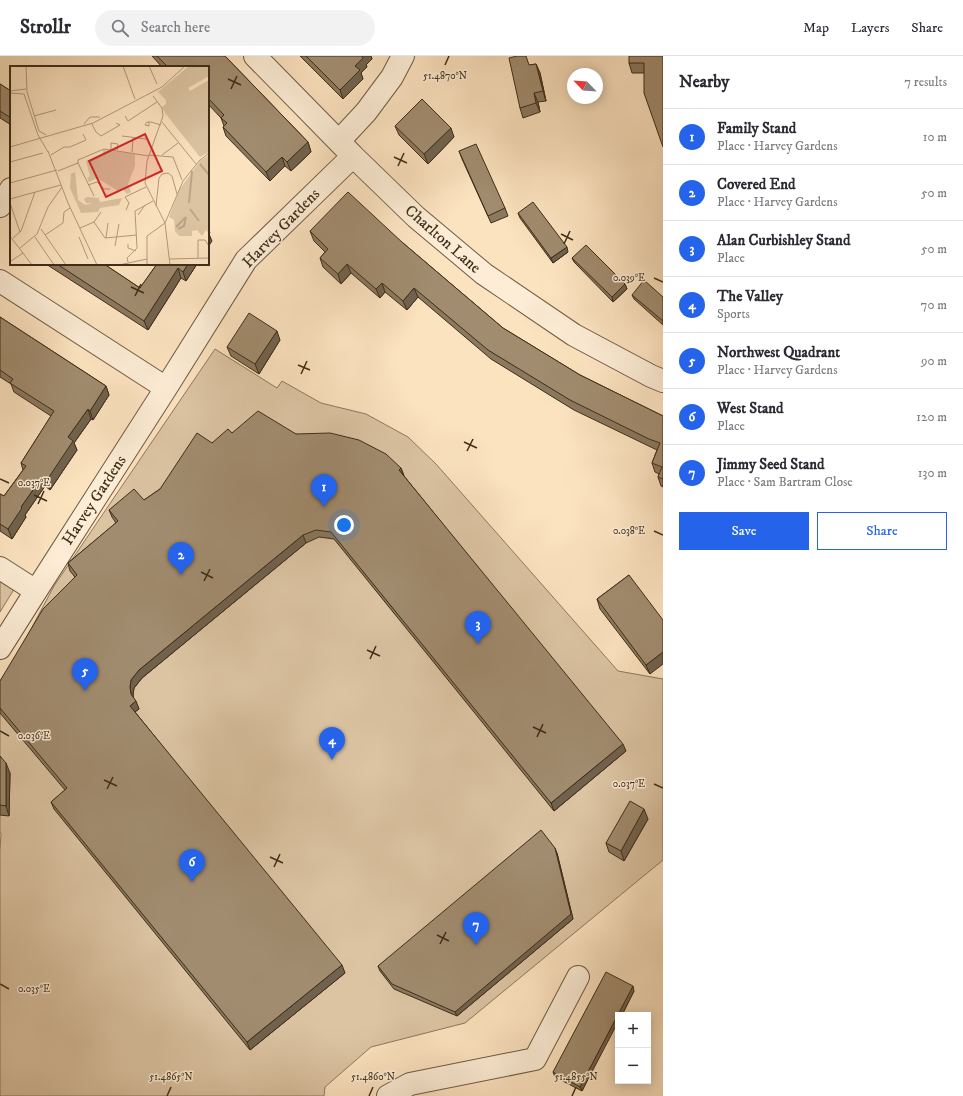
<!DOCTYPE html>
<meta charset="utf-8">
<style>
body{margin:0;font-family:"IM FELL DW Pica",serif;background:#f2f2f3;color:#2b2b33}
.controls{position:absolute;right:12px;bottom:12px;display:grid;overflow:hidden;border-radius:0px;box-shadow:0 2px 10px #0003}
.controls button{width:36px;height:36px;display:grid;place-items:center;padding:0;border:0;border-bottom:1px solid #e1e1e2;background:#fff;color:#2b2b33;font:20px sans-serif}
.compass{position:absolute;left:567px;top:12px;width:36px;height:36px;border-radius:50%;background:#fff;box-shadow:0 2px 10px #0003;rotate:295deg}
.you{position:absolute;left:344px;top:469px;width:14px;height:14px;margin:-10px;border:3px solid #fff;border-radius:50%;background:#1a73e8;box-shadow:0 0 0 6px #1a73e833}
.badge{display:grid;place-items:center;width:26px;height:26px;border-radius:50%;background:#2563eb;color:#fff;font-size:13px;font-weight:700}
.pin{position:absolute;translate:-50% -33px;filter:drop-shadow(0 1px 2px #0008)}
.pin::after{content:'';position:absolute;top:21px;width:14px;height:12px;background:inherit;clip-path:polygon(0 0,100% 0,50% 100%)}
.list{margin:0;padding:0;list-style:none}
h2{display:flex;justify-content:space-between;align-items:center;height:52px;margin:0;padding:0 16px;font-size:17px}
h2 small{font-size:13px;font-weight:400;color:#7c7c81}
.list li{display:grid;grid-template-columns:26px 1fr auto;gap:12px;align-items:center;box-sizing:border-box;height:56px;padding:0 16px;border-top:1px solid #e1e1e2}
.list b{display:block;font-size:15px;white-space:nowrap}
.list p{margin:0;font-size:13px;white-space:nowrap;color:#7c7c81}
.list em{font-size:13px;font-style:normal;color:#7c7c81}
.actions{display:flex;gap:8px;padding:12px 16px}
.actions a{flex:1;padding:9px 0;border:1px solid #2563eb;border-radius:0px;text-align:center;font-size:14px;color:#2563eb}
.actions .main{background:#2563eb;color:#fff}
.icon{flex:none;width:22px;height:22px;fill:none;stroke:currentColor;stroke-width:2;stroke-linecap:round;stroke-linejoin:round}
.map{position:relative;flex:none;width:663px;height:1040px;overflow:hidden}
header{display:flex;align-items:center;gap:24px;box-sizing:border-box;height:56px;padding:0 20px;background:#fff;border-bottom:1px solid #e1e1e2}
header strong{font-size:19px}
nav{display:flex;gap:22px;margin-inline-start:auto;font-size:14px}
.search{width:280px;height:36px;background:#f2f2f3;display:flex;align-items:center;gap:10px;box-sizing:border-box;padding:0 14px;border-radius:22px;color:#7c7c81;font-size:15px}
main{display:flex}
aside{flex:1;background:#fff}
.map>svg:first-child{display:block}
</style>
<header>
<strong>Strollr</strong>
<div class="search"><svg class="icon" aria-label="search" viewBox="0 0 24 24"><circle cx="10" cy="10" r="6"/><path d="M15 15l6 6"/></svg>Search here</div>
<nav><a>Map</a><a>Layers</a><a>Share</a></nav>
</header>
<main>
<div class="map">
<svg width="663" height="1040" viewBox="0 0 663 1040">
<rect width="100%" height="100%" fill="#fce3c0"/>
<filter id="stains"><feTurbulence type="fractalNoise" baseFrequency=".005" numOctaves="4"/><feColorMatrix values="0 0 0 0 .2 0 0 0 0 .09 0 0 0 0 .02 0 0 0 .5 -.17"/></filter>
<radialGradient id="worn" r=".72"><stop offset=".6" stop-color="#630" stop-opacity="0"/><stop offset="1" stop-color="#630" stop-opacity=".3"/></radialGradient>
<!-- green -->
<path fill="#dcc4a3" stroke="#8d785e" d="M215 293 277 332 282 325 321 347 366 358 408 381 436 408 618 615 663 623V804L465 967 371 991 325 1031 324 1040H0V795L1 777 0 776V631L54 530Z
M0 520 16 530 0 556Z"/>
<g fill="none" stroke-linecap="round" stroke-linejoin="round">
<!-- minor casing -->
<g stroke="#6e5a42" stroke-width="24">
<path id="minor" d="M255 0 353 100 416 161 484 218 574 279 651 320 663 325
M339 85 366 56 392 21 403 0
M0 150 11 133
M0 225 166 332
M0 512 36 535
M0 592 36 535 166 332 246 204 353 100
M388 1040 410 1028 535 1003 578 921"/>
</g>
<!-- minor -->
<use href="#minor" stroke="#fdedd6" stroke-width="22"/>
</g>
<!-- wall -->
<path fill="#8a785f" stroke="#3e2d18" d="M152 0H225L308 86 311 96 291 115 285 110 270 125 226 80 223 71 224 70 221 62 208 48V11H162Z
M300 0H371L372 3 366 9 367 11 361 17 363 23 343 43Z
M663 0 644 17H632L629 7Z
M536 8 540 17 546 45 538 46 540 56 523 62 520 52 530 9Z
M0 28 11 35V69L0 62Z
M395 70 454 81 428 108 399 79Z
M459 95 505 152 508 160 491 167 462 103Z
M518 157 568 196 553 207 520 162Z
M310 175 403 187 503 272 580 319 663 360V431L661 430 658 421 659 418 655 416 652 407 657 394 574 354 491 303 418 241 407 254 385 236 380 242 351 217 341 228 323 211 320 202 325 196 314 185Z
M572 202 625 228 627 233 613 246 574 206Z
M46 208H104L140 232 157 208H197L186 225 181 222 148 274Z
M632 239 663 241V269L634 243Z
M0 261 106 330 109 339 93 364 91 363 74 387 77 394 50 434 45 430 25 459 26 461 12 483 0 475V438L4 440 23 414 21 407 51 360 14 336 11 328 0 321Z
M280 284 259 318 231 300 227 291Z
M232 377 296 378 401 412 404 420 626 695 554 755 334 483 319 481 306 487 142 622 134 632 133 638V641L139 653 135 656 345 917 250 994 54 753 51 746 65 734 0 657V625L75 521 70 515 68 507 116 467 112 461 109 454 144 444 160 433 212 387Z
M629 519 650 618 600 553 597 543Z
M0 700 10 717 9 760 0 759Z
M648 763 624 805 609 796 606 787Z
M557 797 573 863 457 960 394 933 380 915 378 910Z
M634 935 622 959H618L582 1035 555 1021 553 1016Z"/>
<!-- shaded-wall -->
<path fill="#71624e" stroke="#3e2d18" d="M362 0H371L372 3 366 9 367 11 361 17 363 23 343 43 340 34 355 10Z
M536 8 540 17 546 45 543 35Z
M534 37 538 46 540 56 536 47Z
M451 72 454 81 428 108 424 98Z
M308 86 311 96 291 115 287 106Z
M282 101 285 110 270 125 266 116Z
M208 172 210 177 209 178 212 185 208 191Z
M567 191 568 196 553 207 551 202Z
M188 208H197L186 225 183 216Z
M347 208 351 217 341 228 338 218Z
M178 212 181 222 148 274 144 265Z
M382 227 385 236 380 242 376 233Z
M625 228 627 233 613 246 612 241Z
M414 232 418 241 407 254 403 245Z
M277 275 280 284 259 318 255 308Z
M106 330 109 339 93 364 90 355Z
M88 353 91 363 74 387 77 394 50 434 47 424 68 381Z
M401 412 404 420 399 414Z
M42 421 45 430 25 459 26 461 12 483 8 473 21 451Z
M303 479 306 487 142 622 134 632 133 638 134 646 131 638 130 631 131 624 139 614Z
M663 596V608L650 618 646 609Z
M136 645 139 653 133 657 130 650Z
M623 688 626 695 554 755 551 747Z
M6 707 10 717 9 760 6 750Z
M644 753 648 763 624 805 621 795Z
M555 792 557 797 573 863 457 960 455 956Z
M342 909 345 917 250 994 247 986Z
M633 930 634 935 622 959H618V966L582 1035 580 1031Z"/>
<!-- building -->
<path fill="#a18c6f" stroke="#3e2d18" d="M157 0H225L308 86 287 106 282 101 266 116 223 71 227 67 221 62 224 59 208 42V11H168Z
M306 0H362L363 2 355 10 360 14 340 34Z
M517 0H526L529 9 536 8 543 35 534 37 536 47 520 52 509 2Z
M629 0H663V91L644 37V7H629Z
M0 28 11 35V62L0 55Z
M422 43 451 72 424 98 395 70Z
M476 88 505 152 488 160 459 95Z
M348 136 403 187 503 272 580 319 663 360V423L658 421 662 411 652 407 660 387 649 383 570 344 488 294 414 232 403 245 382 227 376 233 347 208 338 218 320 202 328 193 310 175Z
M533 146 567 191 551 202 518 157Z
M586 189 625 228 612 241 572 202Z
M57 208H104L140 232 157 208H188L183 216 178 212 144 265Z
M644 224 663 241V265L632 239Z
M249 257 277 275 255 308 227 291Z
M0 261 106 330 90 355 88 353 68 381 73 385 47 424 42 421 21 451 22 452 8 473 0 468V438L4 440 26 410 21 407 54 355 10 327 13 323 0 314Z
M258 355 296 378 330 377 359 384 386 398 401 412 399 414 623 688 551 747 331 476 316 474 303 479 139 614 131 624 130 631 131 638 136 645 130 650 342 909 247 986 51 746 67 732 0 652V625L43 553 77 519 68 507 118 465 109 454 134 433 144 444 160 433 197 377 212 387 228 373 232 377Z
M629 519 663 564V596L646 609 597 543Z
M0 700 6 707V750L0 749Z
M630 745 644 753 621 795 606 787Z
M541 774 555 792 571 858 455 956 392 928 378 910Z
M606 916 633 930 580 1031 553 1016Z"/>
<!-- ticks -->
<path fill="none" stroke="#3e2d18" stroke-width="1.5" d="M445 9 449 0M228 23 241 29M231 33 237 20M394 101 407 107M398 110 404 97M561 178 573 184M564 188 570 175M654 222 663 226M131 231 144 237M135 240 141 228M298 309 310 314M301 318 307 305M464 386 477 392M467 395 473 383M0 423 9 427M34 439 47 445M38 448 44 435M654 475 663 479M201 516 213 522M204 525 210 513M367 594 380 600M370 603 376 590M533 671 546 677M0 675 9 680M537 681 543 668M104 724 117 730M654 728 663 732M107 733 113 721M270 801 283 807M274 811 280 798M437 879 449 885M440 888 446 876M0 928 9 933M167 1040 171 1031M369 1040 373 1031M572 1040 576 1031"/>
<g text-anchor="middle" dominant-baseline="central" stroke-width="3" stroke-linejoin="round" paint-order="stroke">
<!-- street labels -->
<g font-size="16" fill="#3e2d18" stroke="#fdedd6">
<text transform="translate(281 172) rotate(-46)">Harvey Gardens</text>
<text transform="translate(443 183) rotate(41)">Charlton Lane</text>
<text transform="translate(94 444) rotate(-57)">Harvey Gardens</text>
</g>
</g>
<!-- overview -->
<g transform="translate(10 10)">
<rect width="199" height="199" fill="#fce3c0"/>
<path d="M179 0H199V10L178 22 180 25 199 14V86L190 91 155 47 152 41 156 38V34L148 26ZM93 84 125 88V100L118 118 121 126 117 128 113 124 108 125 87 112 79 116 77 112 80 110 76 95 93 88ZM199 89V168L196 164 192 170 187 164 182 165V170H169L165 165 164 154 159 151 169 124 190 95ZM65 106 68 134 75 139 83 137H76L74 133 77 131 89 132 90 136 112 132 109 139 90 142 88 146 71 147 60 122 61 108Z" fill="#dcc4a3"/>
<path fill="none" stroke="#bba587" stroke-width="2" d="M190 98 199 109M179 137 182 105M180 143 189 155M166 161 176 151M168 163 174 160 176 151"/>
<path fill="none" stroke="#b09a7d" stroke-width="1" d="M16 0 17 26 29 65 36 69M113 0 125 33M139 0 147 18M0 25 16 23M0 27 14 28M14 28 28 69 38 86M143 30 152 42 153 50 137 95 135 117 155 157 160 199M24 50 46 44M115 50 118 55 147 36M139 56V60L135 59 137 56H141L151 59M152 56 186 98M74 58 80 51H90M82 58 86 66 91 70 110 59 106 57M112 70 136 73M0 81 83 57 152 21 175 0M101 83V77L108 78 107 84M38 85 58 137 87 199M122 86 123 72M41 89 54 81H60L76 74 73 68M139 89 163 91 172 114M152 89 168 77M0 96 33 87M68 97V94L94 83 139 90M68 97 84 130M48 105 68 97M0 117 47 104M78 119 87 116 94 123H100M0 133 51 119M0 137 10 166M146 140 149 112 152 108 158 107 162 110 167 128M116 144 119 137 115 131 136 121M128 149 135 139M84 156 95 172 127 169M155 157 173 115 189 95 199 87M70 162 84 156 91 146M31 163 56 199M35 169 53 157 54 146 60 142M0 170 22 199M25 171 44 199M69 171 78 193M3 172 11 165 25 126M96 172 98 157M118 178V182L126 185M105 180 109 158M10 182 27 168 38 141 52 121M188 192V174H195L199 180M159 193 199 192M1 195 13 187M118 196 117 192 127 182 125 145 143 135M109 199 137 193M137 199V170L155 157"/>
<path fill="#d62828" fill-opacity="0.15" stroke="#d62828" stroke-width="2" d="M135 68 152 105 96 131 79 95Z"/>
<rect width="199" height="199" fill="none" stroke="#3e2d18" stroke-width="2"/>
</g>
<g font-size="10" text-anchor="middle" fill="#3e2d18" stroke="#fdedd6" stroke-width="3" stroke-linejoin="round" paint-order="stroke">
<text x="445" y="23">51.4870°N</text>
<text x="629" y="225">0.039°E</text>
<text x="34" y="430">0.037°E</text>
<text x="629" y="478">0.038°E</text>
<text x="34" y="683">0.036°E</text>
<text x="629" y="731">0.037°E</text>
<text x="34" y="936">0.035°E</text>
<text x="171" y="1024">51.4865°N</text>
<text x="373" y="1024">51.4860°N</text>
<text x="576" y="1024">51.4855°N</text>
</g>
<rect width="100%" height="100%" filter="url(#stains)"/>
<rect width="100%" height="100%" fill="url(#worn)"/>
</svg>
<div class="controls">
<button>+</button>
<button>−</button>
</div>
<svg class="compass" viewBox="-18 -18 36 36"><path d="M0-13l5 13h-10z" fill="#e53935"/><path d="M0 13l5-13h-10z" fill="#7c7c81"/></svg>
<div class="you"></div>
<div class="pin badge" style="left:324px;top:451px">1</div>
<div class="pin badge" style="left:181px;top:519px">2</div>
<div class="pin badge" style="left:478px;top:588px">3</div>
<div class="pin badge" style="left:332px;top:704px">4</div>
<div class="pin badge" style="left:85px;top:635px">5</div>
<div class="pin badge" style="left:192px;top:826px">6</div>
<div class="pin badge" style="left:476px;top:889px">7</div>
</div>
<aside>
<h2>Nearby<small>7 results</small></h2>
<ul class="list">
<li><span class="badge">1</span><div><b>Family Stand</b><p>Place · Harvey Gardens</p></div><em>10 m</em></li>
<li><span class="badge">2</span><div><b>Covered End</b><p>Place · Harvey Gardens</p></div><em>50 m</em></li>
<li><span class="badge">3</span><div><b>Alan Curbishley Stand</b><p>Place</p></div><em>50 m</em></li>
<li><span class="badge">4</span><div><b>The Valley</b><p>Sports</p></div><em>70 m</em></li>
<li><span class="badge">5</span><div><b>Northwest Quadrant</b><p>Place · Harvey Gardens</p></div><em>90 m</em></li>
<li><span class="badge">6</span><div><b>West Stand</b><p>Place</p></div><em>120 m</em></li>
<li><span class="badge">7</span><div><b>Jimmy Seed Stand</b><p>Place · Sam Bartram Close</p></div><em>130 m</em></li>
</ul>
<div class="actions"><a class="main">Save</a><a>Share</a></div>
</aside>
</main>
